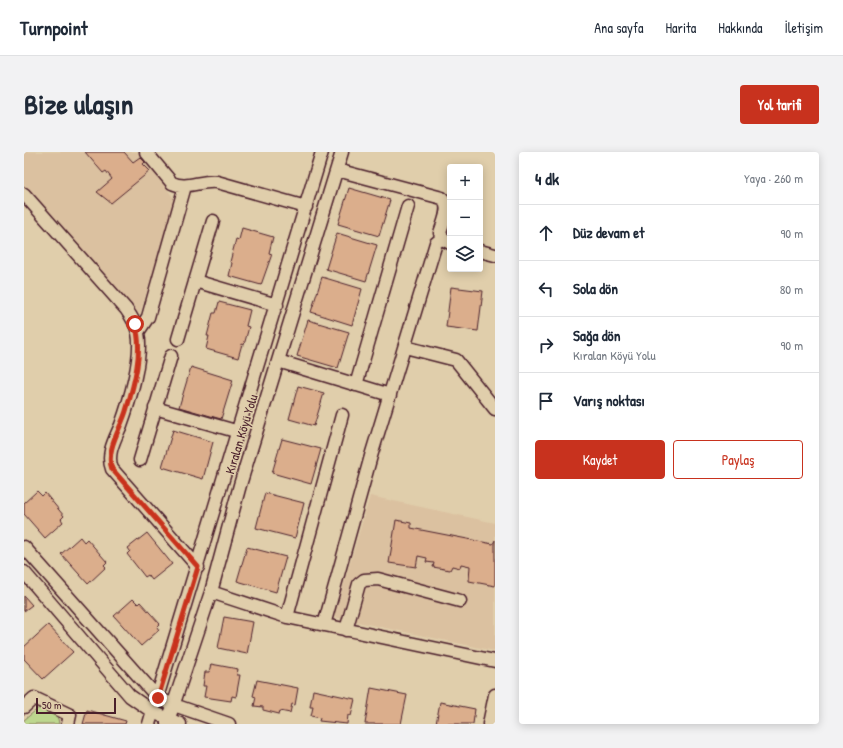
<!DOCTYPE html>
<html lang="tr">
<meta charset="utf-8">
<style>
body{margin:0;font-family:"Patrick Hand",sans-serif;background:#f2f2f3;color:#1f2937}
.controls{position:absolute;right:12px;top:12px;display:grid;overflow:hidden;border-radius:4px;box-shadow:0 2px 10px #0003}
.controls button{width:36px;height:36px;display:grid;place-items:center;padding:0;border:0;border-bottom:1px solid #e0e1e3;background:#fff;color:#1f2937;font:20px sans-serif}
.scale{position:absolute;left:12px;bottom:10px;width:80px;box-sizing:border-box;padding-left:4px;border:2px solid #4a1f2b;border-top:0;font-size:11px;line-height:14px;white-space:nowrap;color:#4a1f2b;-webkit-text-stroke:3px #e0ceab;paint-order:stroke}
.stop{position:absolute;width:12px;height:12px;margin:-9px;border:3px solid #c8321e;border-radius:50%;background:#fff}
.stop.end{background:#c8321e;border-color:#fff;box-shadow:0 1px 4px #0008}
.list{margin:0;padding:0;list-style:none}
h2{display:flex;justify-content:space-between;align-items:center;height:52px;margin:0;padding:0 16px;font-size:17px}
h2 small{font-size:13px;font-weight:400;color:#747a83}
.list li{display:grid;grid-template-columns:26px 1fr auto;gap:12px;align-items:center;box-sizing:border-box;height:56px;padding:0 16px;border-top:1px solid #e0e1e3}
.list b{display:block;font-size:15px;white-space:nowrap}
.list p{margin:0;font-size:13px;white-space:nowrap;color:#747a83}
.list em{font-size:13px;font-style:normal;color:#747a83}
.actions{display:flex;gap:8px;padding:12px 16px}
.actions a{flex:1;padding:9px 0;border:1px solid #c8321e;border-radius:4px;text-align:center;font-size:14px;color:#c8321e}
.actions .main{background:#c8321e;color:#fff}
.icon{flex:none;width:22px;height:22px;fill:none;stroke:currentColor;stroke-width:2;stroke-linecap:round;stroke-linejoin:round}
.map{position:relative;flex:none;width:471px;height:572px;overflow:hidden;border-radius:4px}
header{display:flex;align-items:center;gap:24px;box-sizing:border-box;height:56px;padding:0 20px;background:#fff;border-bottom:1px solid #e0e1e3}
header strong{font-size:19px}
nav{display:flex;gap:22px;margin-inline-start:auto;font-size:14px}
.intro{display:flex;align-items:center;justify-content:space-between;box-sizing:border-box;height:96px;padding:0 24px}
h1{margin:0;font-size:28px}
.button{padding:10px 18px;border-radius:4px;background:#c8321e;color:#fff;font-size:14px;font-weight:700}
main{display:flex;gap:24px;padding:0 24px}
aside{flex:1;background:#fff;border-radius:4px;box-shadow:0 2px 10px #0003}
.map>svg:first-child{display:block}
</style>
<header>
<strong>Turnpoint</strong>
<nav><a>Ana sayfa</a><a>Harita</a><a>Hakkında</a><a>İletişim</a></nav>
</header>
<div class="intro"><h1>Bize ulaşın</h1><a class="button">Yol tarifi</a></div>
<main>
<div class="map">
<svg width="471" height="572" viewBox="0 0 471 572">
<rect width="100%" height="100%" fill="#e0ceab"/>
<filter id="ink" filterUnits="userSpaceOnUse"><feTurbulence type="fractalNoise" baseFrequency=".025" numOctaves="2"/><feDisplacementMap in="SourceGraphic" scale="8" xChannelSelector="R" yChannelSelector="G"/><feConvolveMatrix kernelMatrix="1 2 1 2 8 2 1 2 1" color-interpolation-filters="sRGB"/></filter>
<g filter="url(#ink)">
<!-- built -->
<path fill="#dbc1a0" d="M0 0H116L151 48 115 165 0 33Z
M346 344 471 371V499L310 465Z"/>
<!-- green -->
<path fill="#bdd78e" stroke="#847b5c" d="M16 555C26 557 34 560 35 572H0V568Z"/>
<!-- building -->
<path fill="#dbae8c" stroke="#4a1f2b" d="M61 0H100L109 10 116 5 121 10 119 12 126 19 87 51 73 40 88 27 82 19 79 21Z
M325 36 366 48 355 84 314 72Z
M218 76 249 85 245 101 248 102 237 133 205 124 208 111 206 110 212 87 215 88Z
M313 81 353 93 342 129 302 117Z
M298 125 338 137 328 173 287 160Z
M427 135 459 139 454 179 422 175Z
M195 150 226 158 222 174 225 175 220 193 218 192 214 206 182 197 185 184H183L189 161H192Z
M284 168 325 180 314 216 273 204Z
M167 215 209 228 197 267 155 255Z
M274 234 300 241 290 274 265 267Z
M149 278 189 290 179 327 138 315Z
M258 287 297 297 287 332 248 321Z
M13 339 18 344 21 341 40 364 37 367 39 370 21 386 0 362V351Z
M241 341 280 351 271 386 232 376Z
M372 368 387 371V376L469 392 471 388V434L445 429 446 414 437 412 436 416 428 414 426 418 409 415 410 411 402 410 403 406 394 404 392 415 365 411Z
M123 381 148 412 128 428 124 423 121 425 103 402 106 399 104 396Z
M56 385 60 390 63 387 83 410 80 413 82 415 64 432 37 402Z
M223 395 262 405 252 440 213 429Z
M0 444 8 453 0 459Z
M109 447 114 452 116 450 136 472 133 475 135 478 117 494 90 464Z
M200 465 229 470 223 502 194 496Z
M24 473 49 500 19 527 0 507V495Z
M187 512 214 517 213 523H216L212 545 208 544 207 549 180 545 182 534H179L181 520H185Z
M233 528 274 536 271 553 268 552 266 561 256 559 255 562 239 558V555L230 554 232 545 229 544Z
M347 536 383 543 377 572H341Z
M289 538 331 547 327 564 324 563 323 572 295 569 296 566 287 564 289 555H286Z
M416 550 451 557 449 572H412Z
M63 558 102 569 101 572H59Z"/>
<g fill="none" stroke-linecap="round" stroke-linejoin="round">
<!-- minor casing -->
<g stroke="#4a1f2b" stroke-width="15">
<path id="minor" d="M122 0 148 31C163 38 176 28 193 30L282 55
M313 18 418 46C428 54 419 71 416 81L420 88 426 91
M0 42 102 157C107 164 112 172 114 181 119 205 105 251 97 273 91 287 82 302 88 317L174 415
M456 99 471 103
M171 129 253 153
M114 180 124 165 161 34
M154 187 189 69
M381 195 432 208 471 257
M254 209 366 243
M332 233 384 54
M131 256 215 280
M116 308 147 204
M0 395 134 546 150 553 205 572
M0 420 106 544 129 560 156 572
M187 440 263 465 471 509
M263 465 318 263
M300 473 347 304 412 91 418 86
M322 478 335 432 340 428 354 427 436 449
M0 555 10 546 46 563 44 572
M125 572 298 0
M143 572 187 440 216 333 318 0
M465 572 471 543"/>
</g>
<!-- minor -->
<use href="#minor" stroke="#e0ceab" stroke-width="12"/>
</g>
</g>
<g fill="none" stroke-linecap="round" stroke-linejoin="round" filter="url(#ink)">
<!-- route -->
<path stroke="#c8321e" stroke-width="5" d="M111 172C120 198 110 233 102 259 97 276 81 299 88 317L174 415 134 546"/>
</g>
<g text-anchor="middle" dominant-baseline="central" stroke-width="3" stroke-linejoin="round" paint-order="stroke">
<!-- street labels -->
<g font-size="13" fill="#4a1f2b" stroke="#e0ceab">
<text transform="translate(217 282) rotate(-73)">Kıralan Köyü Yolu</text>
</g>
</g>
</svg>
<div class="controls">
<button>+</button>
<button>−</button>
<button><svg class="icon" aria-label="layers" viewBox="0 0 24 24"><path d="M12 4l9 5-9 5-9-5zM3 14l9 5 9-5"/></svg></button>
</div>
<div class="scale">50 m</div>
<div class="stop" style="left:111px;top:172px"></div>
<div class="stop end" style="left:134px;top:546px"></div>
</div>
<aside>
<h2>4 dk<small>Yaya · 260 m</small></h2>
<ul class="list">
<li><svg class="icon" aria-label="ahead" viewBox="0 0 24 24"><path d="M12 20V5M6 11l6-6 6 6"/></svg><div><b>Düz devam et</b></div><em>90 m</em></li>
<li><svg class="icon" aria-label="left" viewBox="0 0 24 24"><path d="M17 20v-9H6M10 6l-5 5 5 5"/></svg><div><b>Sola dön</b></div><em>80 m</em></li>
<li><svg class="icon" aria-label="right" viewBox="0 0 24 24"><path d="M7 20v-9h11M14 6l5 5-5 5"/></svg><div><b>Sağa dön</b><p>Kıralan Köyü Yolu</p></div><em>90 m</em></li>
<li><svg class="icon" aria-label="arrive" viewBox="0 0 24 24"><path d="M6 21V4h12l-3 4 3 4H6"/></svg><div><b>Varış noktası</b></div></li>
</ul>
<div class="actions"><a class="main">Kaydet</a><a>Paylaş</a></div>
</aside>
</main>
